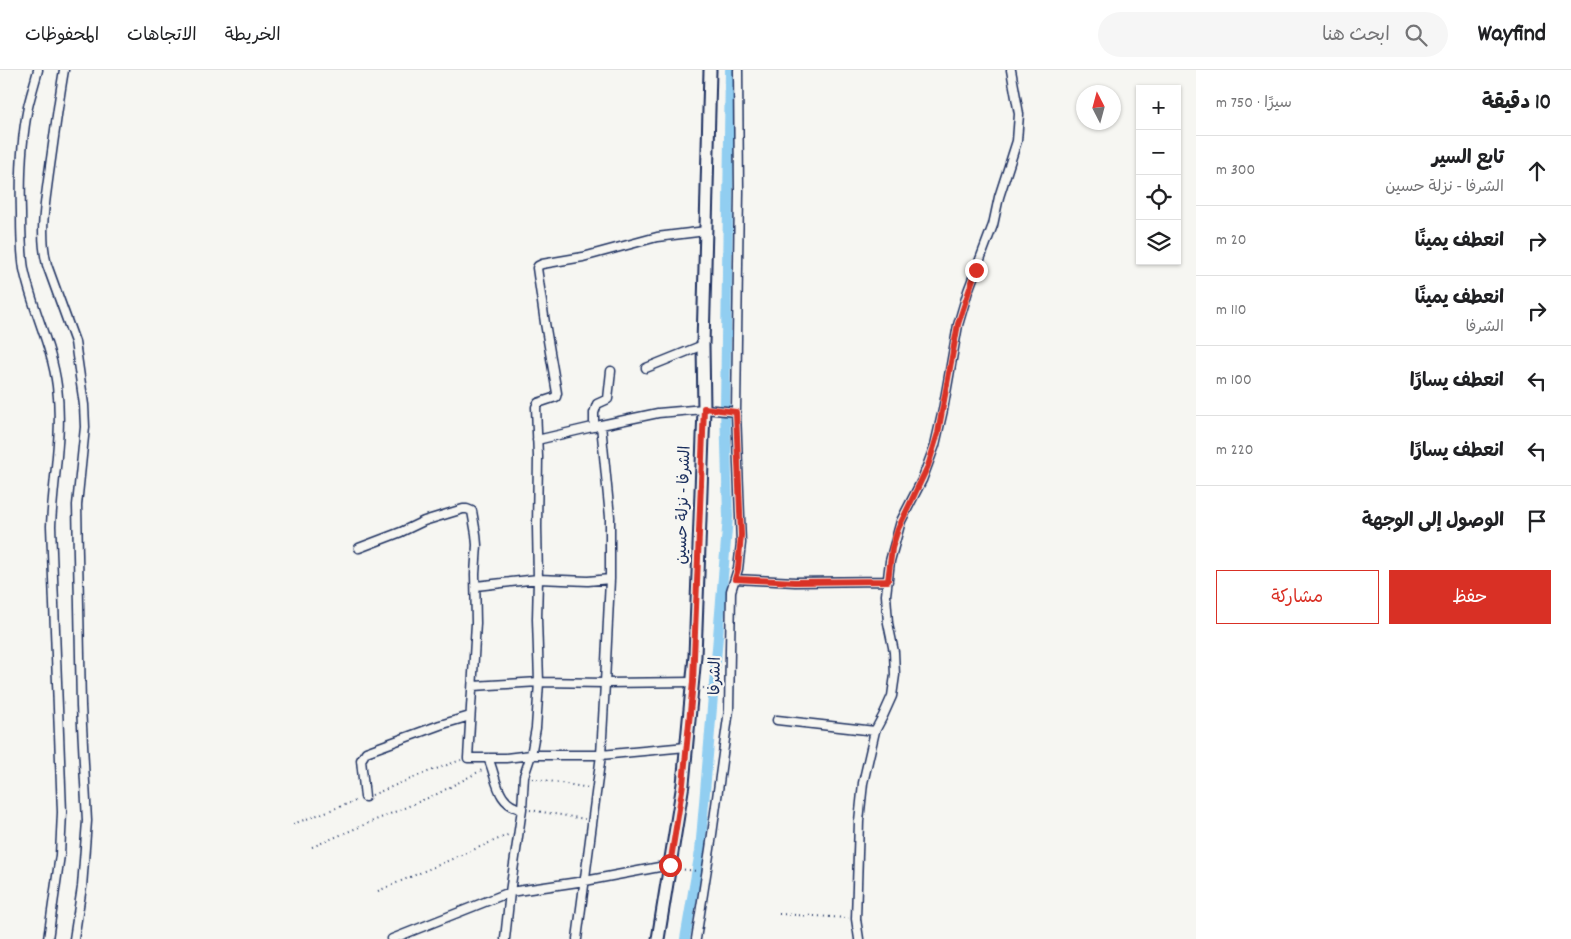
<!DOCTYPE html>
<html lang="ar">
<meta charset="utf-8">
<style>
body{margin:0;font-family:Dekko,"Playpen Sans Arabic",sans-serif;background:#f6f6f6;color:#202124;direction:rtl}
.controls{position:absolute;right:15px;top:15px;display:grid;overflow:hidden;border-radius:0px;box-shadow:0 1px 4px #0004}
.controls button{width:45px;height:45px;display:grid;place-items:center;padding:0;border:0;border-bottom:1px solid #e0e0e0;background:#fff;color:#202124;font:25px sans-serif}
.compass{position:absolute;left:1076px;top:15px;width:45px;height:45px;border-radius:50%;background:#fff;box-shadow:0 1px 4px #0004;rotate:354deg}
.stop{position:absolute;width:15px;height:15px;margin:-11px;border:4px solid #d93025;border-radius:50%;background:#fff}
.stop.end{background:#d93025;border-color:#fff;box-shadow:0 1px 5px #0008}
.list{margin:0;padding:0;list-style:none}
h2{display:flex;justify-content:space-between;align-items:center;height:65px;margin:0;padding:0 20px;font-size:21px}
h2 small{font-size:16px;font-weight:400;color:#757577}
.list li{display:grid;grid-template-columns:32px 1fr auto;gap:15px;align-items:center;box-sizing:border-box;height:70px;padding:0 20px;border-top:1px solid #e0e0e0}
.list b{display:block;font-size:19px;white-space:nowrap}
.list p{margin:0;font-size:16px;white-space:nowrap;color:#757577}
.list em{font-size:16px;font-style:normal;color:#757577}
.actions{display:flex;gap:10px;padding:15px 20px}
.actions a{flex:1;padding:11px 0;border:1px solid #d93025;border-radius:0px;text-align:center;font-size:18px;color:#d93025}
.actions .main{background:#d93025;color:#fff}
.icon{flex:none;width:28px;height:28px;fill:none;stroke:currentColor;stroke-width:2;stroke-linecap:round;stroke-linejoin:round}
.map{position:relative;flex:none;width:1196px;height:869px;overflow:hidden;direction:ltr}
header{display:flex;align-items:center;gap:30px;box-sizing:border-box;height:70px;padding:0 25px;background:#fff;border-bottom:1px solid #e0e0e0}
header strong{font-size:24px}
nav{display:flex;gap:28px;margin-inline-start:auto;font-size:18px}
.search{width:350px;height:45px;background:#f6f6f6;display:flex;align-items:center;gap:12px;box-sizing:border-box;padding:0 18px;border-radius:28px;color:#757577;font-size:19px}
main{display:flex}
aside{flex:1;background:#fff}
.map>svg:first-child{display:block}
</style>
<header>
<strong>Wayfind</strong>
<div class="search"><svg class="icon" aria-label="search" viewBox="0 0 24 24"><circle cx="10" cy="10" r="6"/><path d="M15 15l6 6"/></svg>ابحث هنا</div>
<nav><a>الخريطة</a><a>الاتجاهات</a><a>المحفوظات</a></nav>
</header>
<main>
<aside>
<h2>10 دقيقة<small>سيرًا · 750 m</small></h2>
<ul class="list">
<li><svg class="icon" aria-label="ahead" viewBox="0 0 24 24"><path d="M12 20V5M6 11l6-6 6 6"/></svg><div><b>تابع السير</b><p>الشرفا - نزلة حسين</p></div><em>300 m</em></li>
<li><svg class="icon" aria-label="right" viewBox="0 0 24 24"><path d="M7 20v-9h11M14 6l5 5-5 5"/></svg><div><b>انعطف يمينًا</b></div><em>20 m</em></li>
<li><svg class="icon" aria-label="right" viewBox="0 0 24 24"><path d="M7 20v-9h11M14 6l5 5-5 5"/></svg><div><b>انعطف يمينًا</b><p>الشرفا</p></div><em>110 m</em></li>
<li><svg class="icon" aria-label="left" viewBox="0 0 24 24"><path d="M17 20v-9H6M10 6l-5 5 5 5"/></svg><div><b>انعطف يسارًا</b></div><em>100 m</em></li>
<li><svg class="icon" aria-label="left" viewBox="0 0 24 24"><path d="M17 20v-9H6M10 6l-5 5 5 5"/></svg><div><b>انعطف يسارًا</b></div><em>220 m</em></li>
<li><svg class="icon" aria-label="arrive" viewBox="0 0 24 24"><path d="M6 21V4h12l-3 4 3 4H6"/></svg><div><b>الوصول إلى الوجهة</b></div></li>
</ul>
<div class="actions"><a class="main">حفظ</a><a>مشاركة</a></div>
</aside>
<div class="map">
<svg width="1196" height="869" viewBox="0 0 1196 869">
<rect width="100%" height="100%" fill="#f6f6f2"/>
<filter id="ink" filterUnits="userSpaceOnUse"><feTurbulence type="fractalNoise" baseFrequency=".02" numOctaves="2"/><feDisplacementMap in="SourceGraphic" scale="10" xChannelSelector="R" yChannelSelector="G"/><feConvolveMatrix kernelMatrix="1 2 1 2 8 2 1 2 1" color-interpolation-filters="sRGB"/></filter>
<g filter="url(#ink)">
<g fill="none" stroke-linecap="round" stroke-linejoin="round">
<!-- canal -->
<path stroke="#91cef1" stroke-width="10" d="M685 869 700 781 728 447 725 337 730 0"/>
<!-- street casing -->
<g stroke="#1b2f5e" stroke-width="11">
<path id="street" d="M38 0C35 12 31 24 28 37 21 71 20 108 21 143 21 162 21 181 24 199 32 239 52 276 57 316 63 365 53 408 51 456L62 742 60 785 48 869
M64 0C58 34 54 69 49 103 45 134 39 164 47 195L75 272 84 335 85 357 77 435 81 636 87 751 82 817 74 869
M646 298 703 275
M594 357V343L597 334 608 329 611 301
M537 370 601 355 658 343 704 339 736 342
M359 478 401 462 424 451 463 439H467L472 441 476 464 477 475 475 504 476 553 468 688H506L531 685H601L686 677
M735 509 795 512 888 511
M476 516 538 509 588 511 610 509
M473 616 539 612 605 613 693 612
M777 650 875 661
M488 688C497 707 496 735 522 739
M365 727 361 690 366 682 440 655 470 646
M392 869 510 822 585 811 670 795
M505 869 510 822 522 739 524 706 531 685 536 658 539 612 537 549 538 509 537 457 538 387 536 337 538 333 556 327 557 323 545 253 537 198 538 196 542 194 583 187 657 167 706 161
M577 869 601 685 605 613 610 509V447L601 355
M696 869 710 779 729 640 731 521 738 499 741 473 736 342 739 121 738 0
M859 869 856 849 859 751 863 713 875 661 883 646 892 626 895 605 894 582 888 553 886 525 890 491 901 451 922 410 935 375 943 340 958 255 968 221 993 155 999 127 1017 71 1019 44 1011 0"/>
</g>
<!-- secondary casing -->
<g stroke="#1b2f5e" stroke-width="15">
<path id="secondary" d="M658 869 683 714 695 586 704 339 703 275 710 0"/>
</g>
<!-- path -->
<path stroke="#1b2f5e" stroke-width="2" stroke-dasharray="1 4" stroke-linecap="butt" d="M703 618H720
M532 708 589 718
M372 725 425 703 461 690
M530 740 585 749
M293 754 358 730
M312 777 437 724 482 700
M679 799 697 801
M378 821 510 764
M779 844 849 848"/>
<!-- street -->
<use href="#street" stroke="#f6f6f2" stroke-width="8"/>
<!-- secondary -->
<use href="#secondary" stroke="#f6f6f2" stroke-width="11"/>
</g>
</g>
<g fill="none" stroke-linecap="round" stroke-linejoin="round" filter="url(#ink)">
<!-- route -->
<path stroke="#d93025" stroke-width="6" d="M670 795 683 714 693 612 704 338 736 342 741 465 738 499 735 509 795 512 888 511 892 478 898 459 928 396 938 363 958 254 976 200"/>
</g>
<g text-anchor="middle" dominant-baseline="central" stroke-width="4.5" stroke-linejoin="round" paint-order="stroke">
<!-- street labels -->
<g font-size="16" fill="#1b2f5e" stroke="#f6f6f2">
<text transform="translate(684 435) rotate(-88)">الشرفا - نزلة حسين</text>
<text transform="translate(716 606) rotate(-89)">الشرفا</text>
</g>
</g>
</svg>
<div class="controls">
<button>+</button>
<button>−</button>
<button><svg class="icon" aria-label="locate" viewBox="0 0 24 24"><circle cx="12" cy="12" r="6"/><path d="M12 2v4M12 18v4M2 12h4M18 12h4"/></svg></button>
<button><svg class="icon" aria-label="layers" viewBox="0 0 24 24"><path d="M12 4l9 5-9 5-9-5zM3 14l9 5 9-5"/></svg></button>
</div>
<svg class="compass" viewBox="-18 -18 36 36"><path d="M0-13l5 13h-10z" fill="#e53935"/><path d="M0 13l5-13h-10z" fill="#757577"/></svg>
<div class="stop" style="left:670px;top:795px"></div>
<div class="stop end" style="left:976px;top:200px"></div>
</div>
</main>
